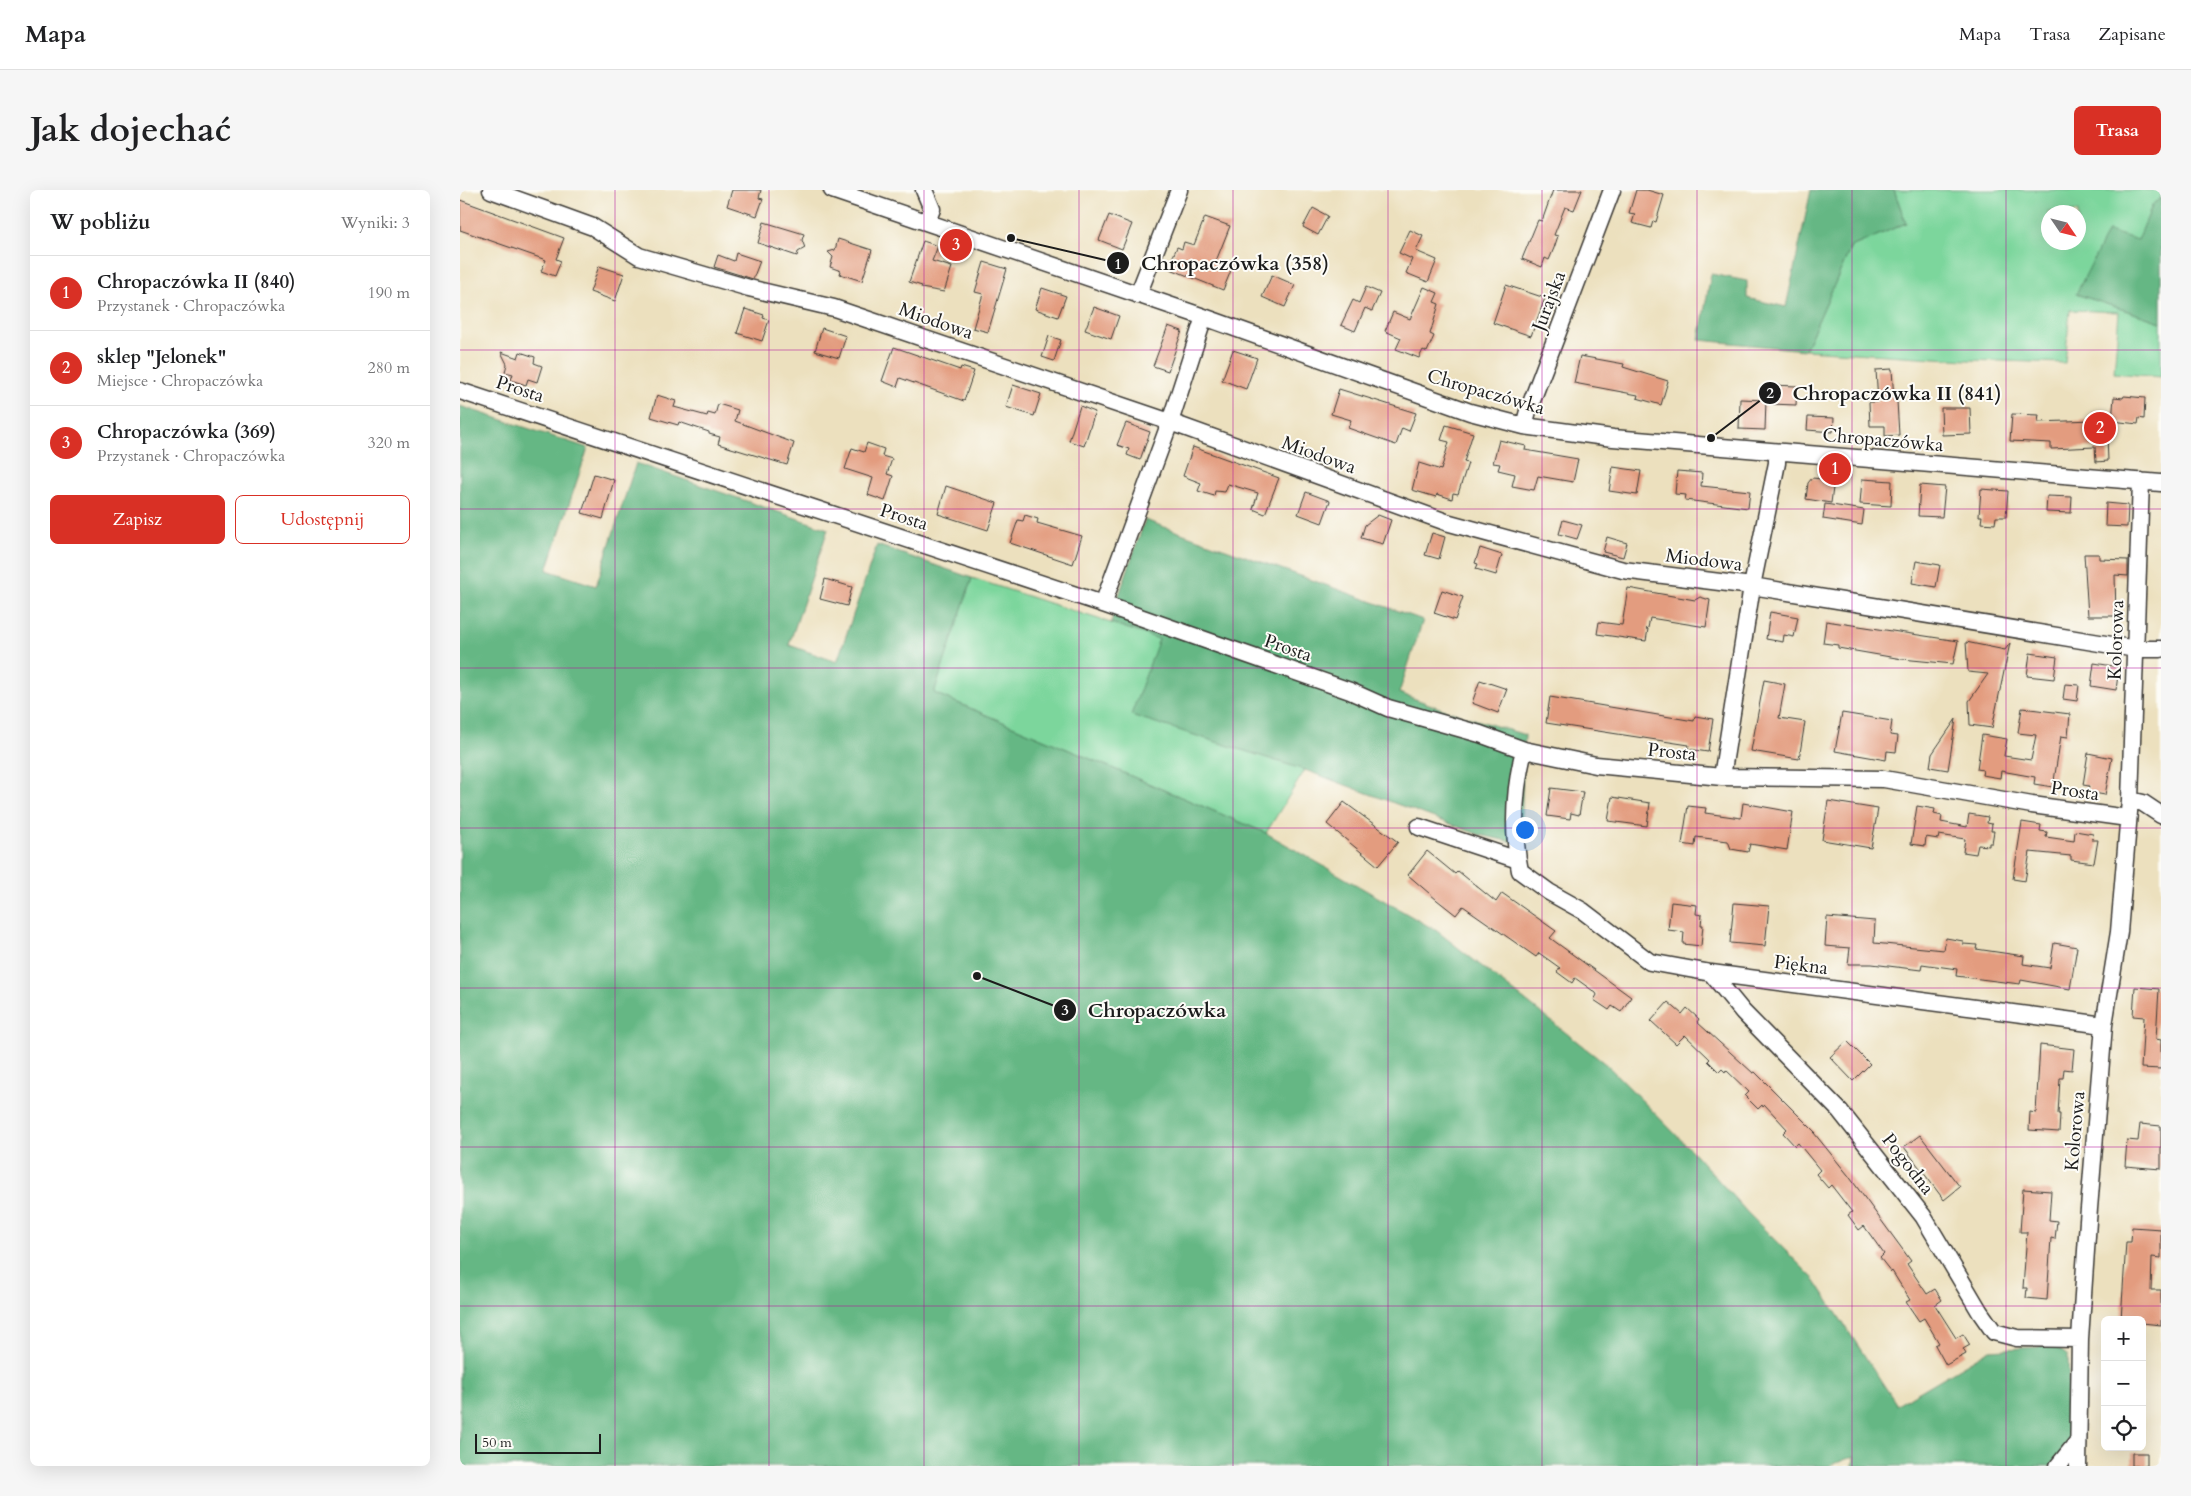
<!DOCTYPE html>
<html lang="pl">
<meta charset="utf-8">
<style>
body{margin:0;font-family:Cardo,serif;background:#f6f6f6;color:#202124}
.controls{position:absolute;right:15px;bottom:15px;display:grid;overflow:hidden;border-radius:8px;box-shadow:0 5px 20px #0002}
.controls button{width:45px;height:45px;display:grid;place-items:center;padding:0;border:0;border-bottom:1px solid #e0e0e0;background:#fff;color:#202124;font:25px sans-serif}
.compass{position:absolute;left:1581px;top:15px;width:45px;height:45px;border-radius:50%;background:#fff;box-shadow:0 5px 20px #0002;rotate:125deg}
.scale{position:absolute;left:15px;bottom:12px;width:126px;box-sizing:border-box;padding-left:5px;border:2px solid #1c1c1c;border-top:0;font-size:14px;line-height:18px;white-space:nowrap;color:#1c1c1c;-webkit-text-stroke:4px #fdfcf7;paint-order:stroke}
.you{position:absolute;left:1064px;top:639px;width:18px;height:18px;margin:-12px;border:4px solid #fff;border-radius:50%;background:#1a73e8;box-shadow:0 0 0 8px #1a73e833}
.badge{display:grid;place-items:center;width:32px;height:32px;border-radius:50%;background:#d93025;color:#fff;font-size:16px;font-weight:700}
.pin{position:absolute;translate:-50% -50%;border:2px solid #fff;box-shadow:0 1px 5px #0006}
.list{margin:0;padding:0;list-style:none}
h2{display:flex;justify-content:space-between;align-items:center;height:65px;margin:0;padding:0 20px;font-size:21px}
h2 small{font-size:16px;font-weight:400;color:#757577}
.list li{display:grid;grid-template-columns:32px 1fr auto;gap:15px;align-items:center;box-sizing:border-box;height:75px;padding:0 20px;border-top:1px solid #e0e0e0}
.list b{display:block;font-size:19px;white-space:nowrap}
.list p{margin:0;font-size:16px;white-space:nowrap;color:#757577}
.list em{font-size:16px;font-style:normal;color:#757577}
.actions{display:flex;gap:10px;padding:15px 20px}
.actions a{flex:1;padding:11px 0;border:1px solid #d93025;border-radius:8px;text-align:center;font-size:18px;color:#d93025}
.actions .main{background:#d93025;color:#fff}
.icon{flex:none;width:28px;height:28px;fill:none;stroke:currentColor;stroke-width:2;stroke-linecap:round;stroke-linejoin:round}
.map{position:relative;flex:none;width:1701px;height:1276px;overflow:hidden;border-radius:8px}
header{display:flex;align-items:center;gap:30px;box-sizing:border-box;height:70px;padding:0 25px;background:#fff;border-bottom:1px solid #e0e0e0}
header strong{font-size:24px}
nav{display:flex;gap:28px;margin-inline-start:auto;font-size:18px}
.intro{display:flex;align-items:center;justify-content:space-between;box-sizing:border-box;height:120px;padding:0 30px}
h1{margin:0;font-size:35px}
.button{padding:12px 22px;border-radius:8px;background:#d93025;color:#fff;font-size:18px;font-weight:700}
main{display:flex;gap:30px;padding:0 30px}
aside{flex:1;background:#fff;border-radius:8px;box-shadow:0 5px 20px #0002}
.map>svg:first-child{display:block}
</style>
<header>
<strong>Mapa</strong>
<nav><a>Mapa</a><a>Trasa</a><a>Zapisane</a></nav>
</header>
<div class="intro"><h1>Jak dojechać</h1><a class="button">Trasa</a></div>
<main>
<aside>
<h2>W pobliżu<small>Wyniki: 3</small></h2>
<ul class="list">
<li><span class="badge">1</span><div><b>Chropaczówka II (840)</b><p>Przystanek · Chropaczówka</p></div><em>190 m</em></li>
<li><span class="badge">2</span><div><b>sklep &quot;Jelonek&quot;</b><p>Miejsce · Chropaczówka</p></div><em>280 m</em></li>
<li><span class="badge">3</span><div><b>Chropaczówka (369)</b><p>Przystanek · Chropaczówka</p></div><em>320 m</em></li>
</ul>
<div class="actions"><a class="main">Zapisz</a><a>Udostępnij</a></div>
</aside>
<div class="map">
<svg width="1701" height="1276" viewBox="0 0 1701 1276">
<rect width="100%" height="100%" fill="#fdfcf7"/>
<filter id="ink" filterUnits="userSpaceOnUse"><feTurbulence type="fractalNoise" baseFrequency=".02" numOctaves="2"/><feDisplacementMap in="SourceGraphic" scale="10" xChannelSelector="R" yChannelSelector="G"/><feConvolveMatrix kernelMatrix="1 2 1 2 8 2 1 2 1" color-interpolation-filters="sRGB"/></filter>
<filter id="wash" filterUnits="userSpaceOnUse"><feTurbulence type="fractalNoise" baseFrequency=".0096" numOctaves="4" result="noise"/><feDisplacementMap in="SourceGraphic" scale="20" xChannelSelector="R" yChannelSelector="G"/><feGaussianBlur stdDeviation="1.12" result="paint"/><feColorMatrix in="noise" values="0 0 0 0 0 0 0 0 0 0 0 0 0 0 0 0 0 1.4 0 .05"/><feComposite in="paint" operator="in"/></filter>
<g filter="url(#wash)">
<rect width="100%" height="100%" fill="#ece0be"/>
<!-- green -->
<path fill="#7cd69c" stroke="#4c795c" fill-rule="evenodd" d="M1434 0H1701V8L1693 14 1678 51 1616 104 1701 132V187L1654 183 1659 122 1610 120 1605 173 1507 170 1345 160 1391 57 1446 33ZM1588 22H1618V52H1588Z
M512 388 700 449 672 525 845 580 806 643 474 503Z"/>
<!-- forest -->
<path fill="#65b784" stroke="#406a50" d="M1351 0H1434L1446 33 1391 57 1345 160 1239 150 1251 84 1287 91V108L1326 117Z
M1701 8V132L1616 104 1648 41 1678 50 1693 14Z
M0 216 128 258 87 380 136 396 176 273 368 339 329 455 377 472 417 355 512 388 474 503 806 643 977 741 1148 876 1234 963 1286 1021 1354 1089 1437 1215 1530 1160 1595 1156 1608 1166 1611 1276H1393L1394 1266 1369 1276H0Z
M685 330 963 430 939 503 988 521 1065 545 1062 603V654L1020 645 845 580 671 525 699 449 651 433 659 405Z"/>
<g id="blocks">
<!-- building -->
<path fill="#e39c7f" d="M272 0H301L299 8 303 9 297 26 267 16Z
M1093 0H1122L1114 20 1105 17 1094 45 1098 46 1094 58 1089 70 1085 68 1082 77 1062 69 1078 30 1082 31Z
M1176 0H1187L1204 5 1196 32 1193 31 1191 38 1172 33 1175 24 1169 23Z
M0 10 104 48 96 69 101 71 95 86 81 81 86 70 0 40Z
M853 18 868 26 858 45 843 37Z
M649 25 672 34 662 59 639 50Z
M745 27 770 36 756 71 772 78 763 100 708 78 717 57 722 59 724 52 734 55Z
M304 32 344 44 342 50 345 58 338 62 337 66 298 53Z
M950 40 963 46 956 61 977 70 968 92 946 83 952 69 939 63Z
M378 49 412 60 402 91 380 84 381 81 370 77 373 67 368 62 375 60Z
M463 51 478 56 472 71 492 77 484 102 461 98 462 96 449 92Z
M276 63 300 71 293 89 254 77 258 65 274 71Z
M524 72 547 79 528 142 513 138 523 104 515 102Z
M139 76 164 84 155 111 130 102Z
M812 85 835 95 825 117 802 107Z
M1046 95 1085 108 1071 146 1033 133Z
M906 97 920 103 912 121 905 118 895 141 881 135 893 110 899 113Z
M964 97 978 103 974 112 979 114 970 144 974 146 967 162 963 160 959 168 936 159 941 148 925 141 933 122 950 129Z
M582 98 606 106 598 127 575 119Z
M634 117 659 126 651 149 625 140Z
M285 119 304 125 303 128 309 130 302 151 277 143Z
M708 136 722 141 708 181 693 176Z
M362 138 386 146 379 168 355 161Z
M589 146 601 150 594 171 582 167Z
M434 157 500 180 501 177 514 181 504 211 440 188 437 197 422 191Z
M773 160 797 168 786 199 762 190Z
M41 162 58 168 60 162 75 167 74 173 82 176 77 192 68 189 66 195 51 190 53 184 45 182 47 174Z
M1120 166 1164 174 1163 177 1208 191 1201 215 1177 208 1178 205 1114 193Z
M1432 179 1434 211H1437L1439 245 1425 246V236H1410L1409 212H1418L1416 180Z
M553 195 581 204 574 226 546 217Z
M1310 195 1337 196 1336 215 1310 214Z
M879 199 956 223 949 241 942 238 936 255 888 238 891 230 871 224Z
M197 205 216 211 214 217 247 226 248 223 255 225 258 214 278 220 275 231 334 253 327 275 258 254 260 247 249 244V242L219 232 218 235 191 227Z
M1664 206 1685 208 1684 229 1679 228 1678 234 1652 231 1654 207 1663 208Z
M1280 209 1306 210 1305 240 1279 239Z
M620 216 635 222 624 256 609 251Z
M1481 218H1510L1511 244 1482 245Z
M1633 221H1646L1648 271 1636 272 1635 257 1591 259V253L1550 251 1552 224 1579 225 1578 232 1634 230Z
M1348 227 1374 228 1373 242 1347 240Z
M666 233 690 242 680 270 667 265 669 259 657 255Z
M986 235 1013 243 1004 272 1008 273 998 304 993 303 992 309 977 304 976 307 952 300 959 273 981 280 989 252 981 250Z
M1039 250 1066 256 1065 260 1118 269 1113 292 1078 286 1074 300 1052 296 1055 284 1038 280 1040 274 1033 273Z
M407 253 424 259 422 266 432 269 427 284 433 286 425 311 408 305 413 288 385 279 392 258 404 262Z
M733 257 819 288 805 324 793 319 798 303 768 294 765 302 755 301 754 306 738 301 741 293 723 286Z
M1153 277 1181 281 1177 305 1149 301Z
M1217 281 1242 283 1241 296 1290 301 1288 318 1225 310 1226 305 1215 304Z
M134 284 154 290 143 329 122 323Z
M1352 288 1374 290 1371 313 1346 309 1348 293Z
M1402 289 1432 291 1431 316 1400 314Z
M1460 295 1485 297 1482 327 1458 326Z
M486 296 537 313 528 340 478 324Z
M1521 299 1548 301 1546 327H1536L1535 334 1521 333 1522 326H1519Z
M846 302 870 311 862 333 838 324Z
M1587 306 1612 307 1611 323 1586 322Z
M1646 313 1668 315 1667 337 1645 336Z
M1365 314 1404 320 1402 335 1363 329Z
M565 325 578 329 577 333 622 346 613 374 550 353 558 330 563 331Z
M918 325 931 330 923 354 901 348 905 335Z
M1103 330 1122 335 1117 349 1099 344Z
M972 343 985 347 979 369 965 365Z
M1147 347 1167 353 1163 367 1143 362Z
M1020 358 1042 365 1036 385 1016 379 1018 374 1015 373Z
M1624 364H1639V369L1668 370V386L1655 385 1656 426H1628Z
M1456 371 1480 375 1476 397 1452 393Z
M365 389 392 397 387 416 360 409Z
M1168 398 1235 410 1240 407 1250 410 1246 437 1190 428 1188 438 1186 439H1188L1186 451 1137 444 1139 432 1162 435Z
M982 400 1003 407 995 430 974 423Z
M1310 422 1338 427 1334 447 1324 445 1323 452 1306 449Z
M1366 431 1498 451 1493 474 1442 469 1378 458V455L1363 453Z
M1506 452 1545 460 1550 453 1532 538 1510 535 1509 511 1528 484 1508 482Z
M1570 463 1597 467 1594 489 1567 486Z
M1634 473 1659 477 1656 500 1631 496Z
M1020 490 1047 499 1038 523 1012 513Z
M1304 490 1325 494 1319 528 1345 532 1339 569 1291 561Z
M1605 494 1619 495 1617 511 1603 509Z
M1090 507 1234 531 1235 526 1253 529 1248 562 1228 559 1229 555 1086 533Z
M1562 518 1610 524 1608 547 1601 546 1593 597 1574 594 1575 587 1541 581 1540 588 1522 585 1523 580 1517 579 1522 545 1547 549 1544 566 1571 570 1576 545 1558 543Z
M1382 523 1432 531 1430 545 1438 546 1436 562 1427 561 1426 570 1375 561Z
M1496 529 1488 580 1470 577 1472 564Z
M1628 563 1652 568 1645 605 1628 602 1629 596 1623 595Z
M1091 598 1123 602 1119 625 1111 623 1110 629 1087 626Z
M1152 607 1190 613 1187 636 1148 631Z
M1368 611 1418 619 1411 658 1362 650Z
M884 612 938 652 918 676 867 634Z
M1283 613 1333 622 1327 660 1290 654 1288 662 1271 659 1268 651 1236 647 1235 656 1222 654 1228 616 1246 618 1245 623 1281 628Z
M1457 616 1475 619 1474 624 1482 626 1481 632 1507 637 1509 624 1528 627 1527 633 1532 634 1531 641H1534L1532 653H1529V656L1518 655 1516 664 1503 662 1505 649 1479 645 1478 649 1466 647 1465 656 1451 654Z
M1562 632 1581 635 1580 641 1587 642 1586 647 1614 651 1615 641 1633 644 1632 650H1638L1634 673 1611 670V666L1570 662 1565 691 1553 689Z
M967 661 995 684 998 681 1036 712 1042 703 1096 741 1090 748 1171 807 1161 822 1152 816 1149 820 1134 810 1137 805 1136 803 1115 788 1112 793 1097 782 1100 778 1079 763 1076 767 1003 716 996 725 977 710 948 685Z
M1211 712 1237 715 1236 724 1242 725 1241 735H1243L1241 756 1223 754 1224 742 1208 740Z
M1274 713 1309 716 1305 756 1270 753Z
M1367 727 1415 731 1414 753 1484 760 1486 748 1503 751V754L1517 755 1516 759 1564 766 1563 774 1590 778 1594 753 1617 757 1610 799 1561 790 1560 794 1496 786 1497 779 1462 774 1461 780 1412 774H1388L1390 758 1365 756Z
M1675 797 1699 799 1696 849 1701 850V879L1681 878 1684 827 1673 826Z
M1208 812 1222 824 1227 818 1239 829 1237 832 1293 883 1295 882 1355 942 1354 943 1388 985 1451 1071 1447 1074 1467 1104 1475 1099 1482 1110 1475 1115 1496 1148 1503 1144 1510 1155 1503 1159 1506 1164 1486 1175 1475 1155 1479 1153 1464 1128 1459 1131 1446 1112 1450 1110 1432 1081 1431 1082 1420 1068 1424 1064 1404 1036 1399 1040 1388 1025 1392 1022 1371 995 1368 998 1356 984 1360 980 1338 953 1335 956 1323 943 1327 939 1305 915 1303 917 1302 915 1298 919 1285 906 1289 902 1266 880 1265 882 1262 879 1259 882 1248 871 1250 869 1225 845 1216 854 1191 831Z
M1387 851 1410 874 1393 891 1370 867Z
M1580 855 1614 859 1612 880 1604 879 1603 888H1600L1598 924H1600L1599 942 1569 940 1570 922 1576 923Z
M1680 934 1701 936V979L1665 976 1667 950 1678 951Z
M1460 945 1500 997 1484 1010 1444 957Z
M1563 999 1591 1001 1589 1030 1597 1031 1595 1049 1591 1048 1587 1110 1566 1108 1567 1098H1563L1567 1042H1560Z
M1672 1037 1701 1039V1068L1692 1067 1691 1100H1701V1135L1682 1133V1130H1661L1666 1052H1671Z
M1672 1263H1687V1276H1672Z"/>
</g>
</g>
<g filter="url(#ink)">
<use href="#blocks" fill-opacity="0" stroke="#3b3934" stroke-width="1"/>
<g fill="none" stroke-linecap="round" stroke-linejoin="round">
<!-- minor casing -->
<g stroke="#3b3934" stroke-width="19">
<path id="minor" d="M31 0 133 37 179 66 289 98 374 118 710 232 986 332 1163 380 1292 396 1676 459H1701
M372 0 744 127 1010 222 1064 236 1153 248 1701 293
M464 0 472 19 467 32
M678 105 719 0
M0 201 643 414 890 501 928 518 1020 544 1064 560 1136 575 1262 587 1424 589 1572 615 1668 628
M1064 236 1068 221 1152 0
M643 414 710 232 744 127
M1064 560C1054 600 1052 641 1060 681L1089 702 1123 721 1190 772 1251 783 1644 835
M1262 587 1292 396 1317 273V262
M1670 610 1683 613 1701 625
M959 637 1058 670
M1251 783 1283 822 1380 921 1463 1026 1520 1122 1534 1142 1557 1148 1620 1149
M1598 1276 1618 1251
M1618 1276 1620 1149 1628 1031 1644 835 1659 742 1670 610 1681 291"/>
</g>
<!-- minor -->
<use href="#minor" stroke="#fff" stroke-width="16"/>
</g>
</g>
<!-- grid -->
<path fill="none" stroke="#b5179e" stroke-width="1" stroke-opacity="0.55" d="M155 0V1276M309 0V1276M464 0V1276M619 0V1276M773 0V1276M928 0V1276M1082 0V1276M1237 0V1276M1392 0V1276M1546 0V1276M0 160H1701M0 319H1701M0 478H1701M0 638H1701M0 798H1701M0 957H1701M0 1116H1701"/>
<g text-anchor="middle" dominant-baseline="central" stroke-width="4" stroke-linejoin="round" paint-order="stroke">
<!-- street labels -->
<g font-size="19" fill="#1c1c1c" stroke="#fdfcf7">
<text transform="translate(1089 111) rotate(-69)">Jurajska</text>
<text transform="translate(476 131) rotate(19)">Miodowa</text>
<text transform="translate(60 199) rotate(18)">Prosta</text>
<text transform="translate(1026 202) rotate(16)">Chropaczówka</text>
<text transform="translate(1423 250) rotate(5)">Chropaczówka</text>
<text transform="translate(859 265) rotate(20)">Miodowa</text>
<text transform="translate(444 327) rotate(18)">Prosta</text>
<text transform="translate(1244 370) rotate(7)">Miodowa</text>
<text transform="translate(1656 450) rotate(-88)">Kolorowa</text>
<text transform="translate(828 458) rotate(19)">Prosta</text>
<text transform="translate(1212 562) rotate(6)">Prosta</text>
<text transform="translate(1615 601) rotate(8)">Prosta</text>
<text transform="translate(1341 775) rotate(7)">Piękna</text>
<text transform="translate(1615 941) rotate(-85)">Kolorowa</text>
<text transform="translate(1448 974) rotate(52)">Pogodna</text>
</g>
</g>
<!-- callouts -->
<path fill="none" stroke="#1c1c1c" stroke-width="2" d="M551 48L658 73M1251 248L1310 203M517 786L605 820"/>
<g fill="#1c1c1c" stroke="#fdfcf7" stroke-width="2">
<circle cx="551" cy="48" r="5"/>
<circle cx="1251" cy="248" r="5"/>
<circle cx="517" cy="786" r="5"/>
<circle cx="658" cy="73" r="12"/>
<circle cx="1310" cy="203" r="12"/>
<circle cx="605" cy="820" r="12"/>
</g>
<g font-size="15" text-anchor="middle" font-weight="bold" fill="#fff">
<text x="658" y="79">1</text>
<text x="1310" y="208">2</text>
<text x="605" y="825">3</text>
</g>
<g font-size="20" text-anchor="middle" font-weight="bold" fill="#1c1c1c" stroke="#fdfcf7" stroke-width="4" stroke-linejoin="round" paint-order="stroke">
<text x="775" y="80">Chropaczówka (358)</text>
<text x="1437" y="210">Chropaczówka II (841)</text>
<text x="697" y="827">Chropaczówka</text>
</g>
</svg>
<div class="controls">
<button>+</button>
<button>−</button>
<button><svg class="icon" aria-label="locate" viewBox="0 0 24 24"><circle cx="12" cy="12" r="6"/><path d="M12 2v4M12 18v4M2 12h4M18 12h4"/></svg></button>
</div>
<svg class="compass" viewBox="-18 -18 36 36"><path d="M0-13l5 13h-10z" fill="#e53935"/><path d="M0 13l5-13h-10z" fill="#757577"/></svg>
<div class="scale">50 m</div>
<div class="you"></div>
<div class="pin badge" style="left:1375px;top:279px">1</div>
<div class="pin badge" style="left:1640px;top:238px">2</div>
<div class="pin badge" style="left:496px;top:55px">3</div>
</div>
</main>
